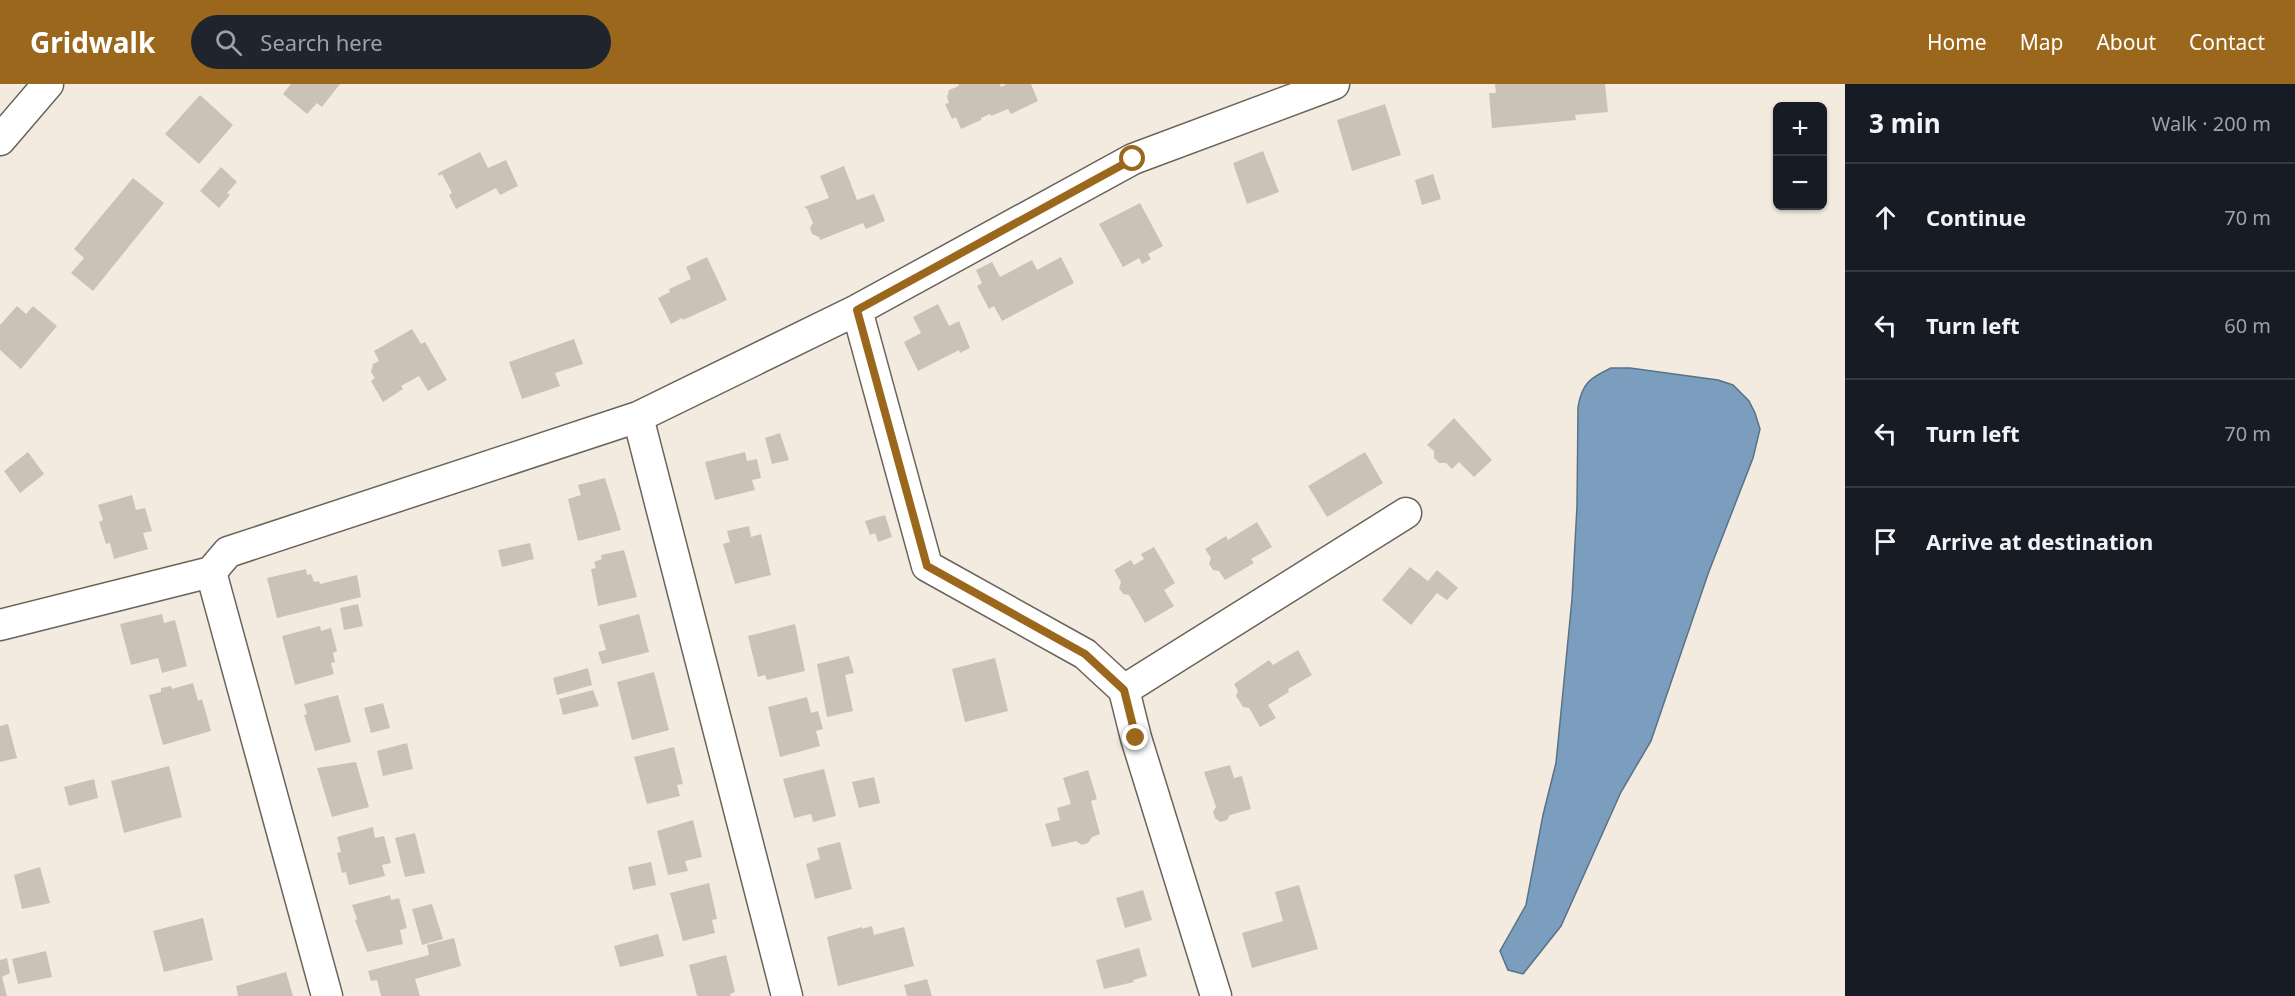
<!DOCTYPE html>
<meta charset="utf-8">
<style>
body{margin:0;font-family:"Noto Sans",sans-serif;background:#20242c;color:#f1f3f6}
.controls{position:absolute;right:18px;top:18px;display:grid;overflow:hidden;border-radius:9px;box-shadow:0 2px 4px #0004}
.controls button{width:54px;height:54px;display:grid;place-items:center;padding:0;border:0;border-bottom:2px solid #363941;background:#171b24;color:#f1f3f6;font:30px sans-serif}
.stop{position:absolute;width:18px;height:18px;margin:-14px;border:4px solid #9a671c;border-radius:50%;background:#fff}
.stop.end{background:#9a671c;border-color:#fff;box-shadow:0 2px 6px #0008}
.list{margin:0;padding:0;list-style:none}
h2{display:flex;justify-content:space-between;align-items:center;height:78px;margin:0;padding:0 24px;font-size:26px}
h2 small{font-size:20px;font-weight:400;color:#9ea1a6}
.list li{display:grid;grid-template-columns:39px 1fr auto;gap:18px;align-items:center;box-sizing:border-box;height:108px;padding:0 24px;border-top:2px solid #363941}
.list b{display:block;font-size:22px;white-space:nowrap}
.list em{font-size:20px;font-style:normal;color:#9ea1a6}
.icon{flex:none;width:33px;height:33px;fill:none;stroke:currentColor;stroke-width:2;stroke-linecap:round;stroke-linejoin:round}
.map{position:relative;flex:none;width:1845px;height:912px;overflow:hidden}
header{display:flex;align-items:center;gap:36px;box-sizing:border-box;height:84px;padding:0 30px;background:#9a671c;color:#fff}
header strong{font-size:28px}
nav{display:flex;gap:33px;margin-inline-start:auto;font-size:21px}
.search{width:420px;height:54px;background:#20242c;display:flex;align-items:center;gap:15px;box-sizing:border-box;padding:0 21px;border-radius:33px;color:#9ea1a6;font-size:22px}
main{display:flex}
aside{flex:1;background:#171b24}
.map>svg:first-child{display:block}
</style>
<header>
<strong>Gridwalk</strong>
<div class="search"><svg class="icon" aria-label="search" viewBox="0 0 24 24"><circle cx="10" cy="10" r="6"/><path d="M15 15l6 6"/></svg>Search here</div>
<nav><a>Home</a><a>Map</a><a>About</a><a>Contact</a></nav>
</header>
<main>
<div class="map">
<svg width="1845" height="912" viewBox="0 0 1845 912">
<rect width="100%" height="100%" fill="#f4ebe0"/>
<!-- water -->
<path fill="#7b9ebe" stroke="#5a7287" stroke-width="1.5" d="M1611 284H1630L1718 296 1733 301 1749 317 1755 329 1760 345 1753 374 1708 490 1651 657 1621 708 1561 842 1523 890 1508 886 1500 867 1526 821 1543 731 1556 679 1572 515 1577 422 1578 323C1582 299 1590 294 1611 284Z"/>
<!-- building -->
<path fill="#cac2b7" d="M291 0H340L322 23 317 19 307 30 283 10Z
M958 0H1000L1001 3 1007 0H1031L1038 17 1011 30 1008 25 991 32 990 30 981 34V36L961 45 956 33 952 35 945 20 949 19 947 13 949 6 959 2Z
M1495 0H1605L1608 28 1575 31 1576 36 1492 44 1489 9H1496Z
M200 11 233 41 199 80 165 50Z
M1385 20 1401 71 1352 87 1337 36Z
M1263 67 1279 108 1247 120 1233 79Z
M480 68 488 84 506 76 518 102 500 111 496 104 456 125 449 111 452 109 442 90 439 92 438 89Z
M844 82 857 116 874 110 885 137 866 145 863 139 820 156 819 153 812 150 810 144 813 139 807 125 804 123 829 114 820 92Z
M221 83 237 98 227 109 230 111 219 124 200 107Z
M1433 90 1441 115 1422 121 1415 96Z
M133 94 164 119 93 207 71 189 84 174 74 165Z
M1140 119 1163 162 1148 170 1151 175 1142 180 1139 174 1123 183 1099 140Z
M707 173 727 216 683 236 682 234 671 240 658 214 670 208 669 205 691 195 686 183Z
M1061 173 1074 199 1002 237 994 222 989 225 977 202 982 199 976 186 992 178 1000 193 1032 176 1037 186Z
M938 220 949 242 959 237 970 264 960 269 959 266 918 287 904 258 921 249 913 233Z
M17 222 26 230 33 222 57 242 21 285 0 266V241Z
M412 245 421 260 425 258 447 296 428 307 419 292 401 302 403 305 383 318 371 297 375 294 371 288 373 280 379 277 374 267Z
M574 255 583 280 555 289 560 302 522 315 509 278Z
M1454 334 1492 376 1474 393 1459 378 1452 385 1446 379H1439L1434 374V367L1427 361Z
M780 349 789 376 772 380 765 354Z
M28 368 44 390 20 409 4 387Z
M745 368 747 377 757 375 761 394 752 396 755 406 715 416 705 378Z
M1365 368 1383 399 1327 433 1308 402Z
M605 394 621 446 578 457 568 415 581 411 578 401Z
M132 411 136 426 145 424 152 447 143 449 148 465 114 475 110 459 106 460 99 438 103 436 98 421Z
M885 431 892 453 878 458 875 449 870 451 865 437Z
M1257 438 1272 463 1251 475 1254 479 1225 496 1219 487 1213 486 1209 480 1211 474 1205 465 1226 452 1228 456Z
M749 442 751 453 761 450 771 491 735 500 723 460 730 458 727 447Z
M530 459 534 475 502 483 498 466Z
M1154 463 1175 499 1164 506 1174 522 1145 539 1129 511 1123 510 1119 504 1121 498 1114 486 1131 476 1134 481 1144 475 1141 470Z
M624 466 637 513 598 522 591 485 596 484 594 478 602 475 601 471Z
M1410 483 1428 497 1437 486 1458 504 1447 516 1437 509 1411 541 1382 516Z
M306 485 307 491 311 490 314 498 319 497 320 500 357 491 361 513 277 534 267 494Z
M358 520 363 542 344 546 340 524Z
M162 530 164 539 175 536 187 582 162 589 158 574 131 581 120 540Z
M639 530 649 568 602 580 598 568 606 566 599 541Z
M795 540 805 587 767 596 765 591 758 593 748 552Z
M320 542 321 547 331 544 337 567 333 569 335 578 331 579 334 590 295 601 282 552Z
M1298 566 1312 591 1288 605 1289 608 1268 621 1276 634 1260 643 1249 624 1243 623 1236 612 1238 607 1234 600 1269 576 1273 581Z
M849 572 854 589 845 591 853 627 827 633 817 580Z
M995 574 1008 627 965 638 952 585Z
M588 584 592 601 557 611 553 594Z
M654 588 669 646 632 656 617 598Z
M193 599 198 617 202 615 211 647 163 661 149 611 161 608V604L171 602 172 605Z
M593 606 599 622 563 631 559 615Z
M338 611 351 658 315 667 304 631 307 630 304 620Z
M807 613 811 629 818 627 823 645 816 647 820 662 780 673 768 623Z
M383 619 390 644 371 649 364 624Z
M8 640 17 674 0 678V642Z
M407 659 413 685 383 692 377 667Z
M674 663 683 700 677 701 680 712 647 720 634 673Z
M356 678 369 723 332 733 317 684Z
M1230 681 1234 694 1242 692 1251 725 1230 731 1227 736 1220 738 1215 734 1213 728 1216 723 1204 688Z
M169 682 182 733 124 749 111 697Z
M824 685 836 732 813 738 811 730 794 734 783 695Z
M1088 686 1097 715 1091 717 1100 750 1092 753 1088 759 1082 761 1076 757 1052 763 1045 740 1060 736 1057 724 1071 720 1063 694Z
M874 693 880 719 859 724 852 698Z
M94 695 98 714 69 722 64 703Z
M693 736 702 773 685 777 688 787 668 791 657 747Z
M373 743 375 754 384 752 391 779 382 781 385 792 349 801 346 788 342 789 337 769 341 768 337 753Z
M415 749 425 789 405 793 395 754Z
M840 758 852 805 815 815 806 780 820 775 817 764Z
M651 778 656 801 633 806 628 783Z
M40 783 50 819 22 825 14 791Z
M709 799 717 835 712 836 715 849 683 857 670 809Z
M1299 801 1318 865 1252 884 1242 849 1283 837 1275 808Z
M1143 806 1152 836 1125 844 1116 814Z
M390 811 391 816 399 814 407 844 400 846 403 860 367 868 355 836 357 835 352 821Z
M432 820 443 855 422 861 412 825Z
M203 834 213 876 164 888 153 847Z
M872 842 874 851 904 843 914 882 838 902 827 853 862 843V845Z
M658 850 664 872 620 883 614 862Z
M454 854 461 882 415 895 420 912H381L377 896 371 897 368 887 429 871 427 861Z
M1139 864 1147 892 1133 896 1134 898 1104 905 1096 876Z
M46 867 52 893 18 900 12 875Z
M726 871 735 908 730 910 731 912H697L689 881Z
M7 874 10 889 2 893 7 912H0V876Z
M286 888 293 912H238L236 902Z
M927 895 932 912H907L904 901Z"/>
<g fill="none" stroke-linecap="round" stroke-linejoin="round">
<!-- minor casing -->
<g stroke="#6a635a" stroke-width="33">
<path id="minor" d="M0 56 48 0
M857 226 927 482 1085 570 1124 606 1136 654 1216 912
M638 333 787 912
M211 488 327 912
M0 541 211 488 228 468 638 333 857 226 1133 75 1334 0
M1124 606 1406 429"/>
</g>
<!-- minor -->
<use href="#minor" stroke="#fff" stroke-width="30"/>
</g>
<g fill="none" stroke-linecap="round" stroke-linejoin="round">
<!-- route -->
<path stroke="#9a671c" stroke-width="8" d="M1133 75 857 226 927 482 1085 570 1124 606 1136 654"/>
</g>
</svg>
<div class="controls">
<button>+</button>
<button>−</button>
</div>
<div class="stop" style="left:1133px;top:75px"></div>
<div class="stop end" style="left:1136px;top:654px"></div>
</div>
<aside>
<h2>3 min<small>Walk · 200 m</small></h2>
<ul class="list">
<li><svg class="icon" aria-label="ahead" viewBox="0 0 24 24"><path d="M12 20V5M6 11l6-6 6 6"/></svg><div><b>Continue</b></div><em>70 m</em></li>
<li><svg class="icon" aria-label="left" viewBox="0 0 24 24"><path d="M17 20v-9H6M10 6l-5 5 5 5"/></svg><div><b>Turn left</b></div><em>60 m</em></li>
<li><svg class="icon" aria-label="left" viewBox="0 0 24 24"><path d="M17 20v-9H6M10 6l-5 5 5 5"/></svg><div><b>Turn left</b></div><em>70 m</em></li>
<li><svg class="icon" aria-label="arrive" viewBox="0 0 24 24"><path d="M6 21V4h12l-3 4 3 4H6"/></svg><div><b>Arrive at destination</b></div></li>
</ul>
</aside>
</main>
